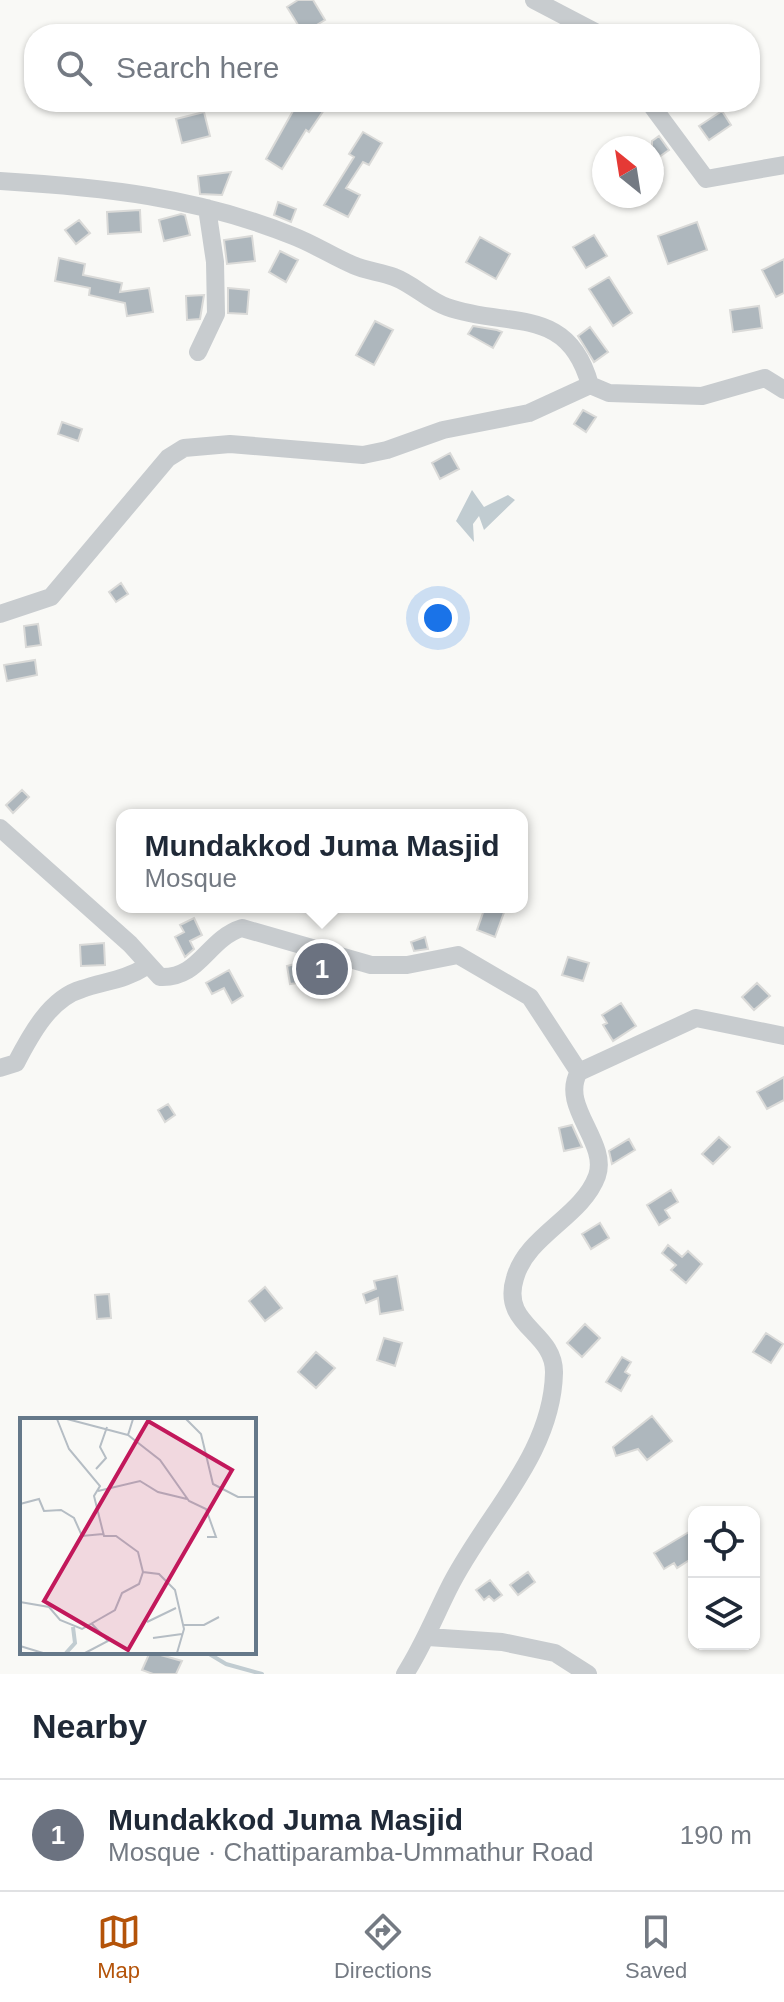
<!DOCTYPE html>
<meta charset="utf-8">
<style>
body{margin:0;font-family:Arial,sans-serif;background:#f6f6f7;color:#1f2937}
.controls{position:absolute;right:24px;bottom:24px;display:grid;overflow:hidden;border-radius:16px;box-shadow:0 2px 6px #0004}
.controls button{width:72px;height:72px;display:grid;place-items:center;padding:0;border:0;border-bottom:2px solid #e0e1e3;background:#fff;color:#1f2937;font:40px sans-serif}
.compass{position:absolute;left:592px;top:136px;width:72px;height:72px;border-radius:50%;background:#fff;box-shadow:0 2px 6px #0004;rotate:330deg}
.you{position:absolute;left:438px;top:618px;width:28px;height:28px;margin:-20px;border:6px solid #fff;border-radius:50%;background:#1a73e8;box-shadow:0 0 0 12px #1a73e833}
.badge{display:grid;place-items:center;width:52px;height:52px;border-radius:50%;background:#b45309;color:#fff;font-size:26px;font-weight:700}
.pin{position:absolute;translate:-50% -50%;border:4px solid #fff;box-shadow:0 2px 8px #0006}
.popup{position:absolute;left:116px;top:809px;width:412px;height:104px;box-sizing:border-box;display:grid;place-content:center;border-radius:16px;background:#fff;filter:drop-shadow(0 2px 6px #0005);font-size:26px;white-space:nowrap;color:#747a83}
.popup b{font-size:30px;color:#1f2937}
.popup::after{content:'';position:absolute;left:50%;top:100%;margin-left:-16px;border:16px solid transparent;border-top-color:#fff}
.list{margin:0;padding:0;list-style:none}
h2{display:flex;justify-content:space-between;align-items:center;height:104px;margin:0;padding:0 32px;font-size:34px}
h2 small{font-size:26px;font-weight:400;color:#747a83}
.list li{display:grid;grid-template-columns:52px 1fr auto;gap:24px;align-items:center;box-sizing:border-box;height:112px;padding:0 32px;border-top:2px solid #e0e1e3}
.list b{display:block;font-size:30px;white-space:nowrap}
.list p{margin:0;font-size:26px;white-space:nowrap;color:#747a83}
.list em{font-size:26px;font-style:normal;color:#747a83}
.icon{flex:none;width:44px;height:44px;fill:none;stroke:currentColor;stroke-width:2;stroke-linecap:round;stroke-linejoin:round}
.map{position:relative;flex:none;width:784px;height:1674px;overflow:hidden}
.search{position:absolute;background:#fff;box-shadow:0 2px 6px #0004;left:24px;right:24px;top:24px;height:88px;display:flex;align-items:center;gap:20px;box-sizing:border-box;padding:0 28px;border-radius:32px;color:#747a83;font-size:30px}
.sheet{height:216px;background:#fff}
nav{display:flex;justify-content:space-around;align-items:center;box-sizing:border-box;height:112px;border-top:2px solid #e0e1e3;background:#fff;font-size:22px;color:#747a83}
nav a{display:grid;justify-items:center;gap:4px}
nav .on{color:#b45309}
.map>svg:first-child{display:block}
</style>
<div class="map">
<svg width="784" height="1674" viewBox="0 0 784 1674">
<rect width="100%" height="100%" fill="#f9f9f6"/>
<!-- water -->
<path fill="#c1ccd1" d="M472 490 484 507 508 495 515 500 484 530 479 516 473 524 474 542 456 521Z"/>
<g fill="none" stroke-linecap="round" stroke-linejoin="round">
<!-- stream -->
<path stroke="#c1ccd1" stroke-width="4" d="M206 1652 226 1664 262 1674"/>
</g>
<!-- building -->
<path fill="#aeb7bd" stroke="#dadad8" stroke-width="2" d="M298 0H313L325 20 303 33 287 7Z
M298 102H318L326 107 309 132 306 130 282 169 266 159Z
M722 111 731 125 709 140 699 126Z
M204 112 210 136 182 143 176 119Z
M363 132 382 143 369 165 363 162 346 188 360 195 348 217 324 205 354 157 349 154Z
M659 136 669 150 652 162V141Z
M231 172 222 195 200 194 198 176Z
M278 202 296 209 291 222 274 215Z
M140 210 141 232 108 234 107 212Z
M181 214 185 215 190 235 164 241 159 220Z
M79 220 90 233 76 244 65 230Z
M697 222 707 250 668 264 658 236Z
M594 235 607 256 586 268 573 247Z
M252 236 255 261 227 264 224 240Z
M480 237 510 254 496 279 466 262Z
M280 251 298 260 286 282 269 272Z
M59 258 85 264 83 275 122 283 120 292 149 288 153 312 127 316 125 303 89 295 90 288 55 281Z
M784 259V293L776 297 762 270Z
M609 277 632 313 613 326 589 289Z
M228 288 249 290 247 314 228 313Z
M204 295 200 319 187 320 186 296Z
M759 306 762 328 733 332 730 310Z
M375 321 393 330 374 365 356 355Z
M473 326 497 330 502 332 493 348 468 334Z
M590 327 608 352 594 362 578 336Z
M583 410 596 417 586 432 574 424Z
M62 422 82 429 78 441 58 434Z
M450 453 459 469 440 479 432 463Z
M121 583 128 594 116 602 109 592Z
M38 624 41 645 26 647 24 626Z
M35 660 37 675 7 681 4 665Z
M22 790 29 797 13 813 6 805Z
M485 907H506L495 937 477 930Z
M194 918 202 935 190 941 194 949 185 957 175 937 184 932 180 925Z
M425 937 428 949 414 951 411 942Z
M104 943 105 965 81 966 80 945Z
M568 957 589 963 583 981 562 975Z
M310 960 337 968 338 977 290 984 287 966Z
M229 970 243 996 232 1003 224 988 212 994 206 983Z
M757 983 770 996 754 1010 742 997Z
M621 1003 636 1026 613 1041 603 1025 607 1023 602 1015Z
M784 1077V1100L767 1109 757 1092Z
M168 1104 175 1115 165 1122 158 1110Z
M572 1125 582 1147 564 1151 559 1128Z
M719 1137 730 1147 713 1164 702 1154Z
M629 1139 635 1150 612 1164 609 1151Z
M671 1190 678 1202 665 1210 670 1218 659 1225 647 1205Z
M600 1223 609 1238 591 1249 582 1234Z
M668 1245 682 1257 688 1251 702 1264 686 1283 671 1270 676 1265 662 1253Z
M397 1276 403 1310 380 1314 378 1298 366 1303 363 1294 376 1289 374 1281Z
M265 1287 282 1308 265 1321 249 1301Z
M109 1294 111 1318 97 1319 95 1295Z
M585 1324 600 1338 582 1357 567 1343Z
M766 1333 783 1344 771 1363 753 1352Z
M384 1338 402 1343 395 1366 377 1360Z
M316 1352 335 1368 316 1388 298 1372Z
M622 1357 631 1362 625 1372 630 1375 621 1391 606 1382Z
M652 1416 672 1441 647 1460 638 1449 616 1456 613 1447Z
M694 1529V1557L677 1568 674 1563 664 1569 654 1553Z
M528 1572 535 1582 518 1595 510 1585Z
M490 1580 502 1595 494 1601 489 1596 484 1600 476 1590Z
M150 1652 182 1661 176 1674H153L142 1670Z"/>
<g fill="none" stroke-linecap="round" stroke-linejoin="round">
<!-- minor -->
<path stroke="#c8cccf" stroke-width="18" d="M534 0 599 34
M649 102 706 179 784 165
M0 181C102 187 197 197 293 236 314 244 332 256 353 265 366 271 381 272 394 277 413 284 429 301 447 307 509 329 568 304 590 385L609 393 702 396 765 378 784 390
M198 352 216 314 215 262 207 208
M0 614 51 597 168 458 184 448 230 444 363 455 387 450 443 430 529 413 590 385
M0 828 130 944 160 977C200 979 207 939 242 928L371 965H407L458 955 530 997 579 1072 696 1018 784 1036
M0 1068 16 1063C30 1036 50 998 82 989 105 981 125 980 147 966
M428 1637 502 1642 555 1653 588 1674
M405 1674C423 1646 434 1618 449 1588 484 1517 552 1456 554 1373 555 1331 500 1326 515 1278 527 1235 582 1217 597 1176 609 1142 559 1106 579 1072"/>
</g>
<!-- overview -->
<g transform="translate(20 1418)">
<rect width="236" height="236" fill="#f9f9f6"/>
<path fill="none" stroke="#c1ccd1" stroke-width="4" d="M46 235 55 225 53 209"/>
<path fill="none" stroke="#b5bdc4" stroke-width="2" d="M37 1 49 31 80 68 74 78 84 118H96L118 134 123 154 139 156 155 172 164 211 157 235M47 1 108 17 113 1M166 1 181 16 193 66 218 79H236M108 17 140 42 169 83 186 91 196 119H187M76 51 86 40 80 29 87 9M78 73 120 63 138 74 167 81M0 86 19 81 24 93 41 92 54 100 62 118 83 116M0 184 29 189 40 202 62 211 95 192 102 175 119 166 123 154M127 204 156 190M163 207H184L199 199M133 220 162 216M0 228 23 235M65 235 88 223 72 206"/>
<path fill="#c2185b" fill-opacity="0.15" stroke="#c2185b" stroke-width="4" d="M128 3 212 52 108 232 24 183Z"/>
<rect width="236" height="236" fill="none" stroke="#657889" stroke-width="4"/>
</g>
</svg>
<div class="controls">
<button><svg class="icon" aria-label="locate" viewBox="0 0 24 24"><circle cx="12" cy="12" r="6"/><path d="M12 2v4M12 18v4M2 12h4M18 12h4"/></svg></button>
<button><svg class="icon" aria-label="layers" viewBox="0 0 24 24"><path d="M12 4l9 5-9 5-9-5zM3 14l9 5 9-5"/></svg></button>
</div>
<svg class="compass" viewBox="-18 -18 36 36"><path d="M0-13l5 13h-10z" fill="#e53935"/><path d="M0 13l5-13h-10z" fill="#747a83"/></svg>
<div class="you"></div>
<div class="pin badge" style="left:322px;top:969px;background:#6b7280">1</div>
<div class="popup"><b>Mundakkod Juma Masjid</b>Mosque</div>
<div class="search"><svg class="icon" aria-label="search" viewBox="0 0 24 24"><circle cx="10" cy="10" r="6"/><path d="M15 15l6 6"/></svg>Search here</div>
</div>
<section class="sheet">
<h2>Nearby<small></small></h2>
<ul class="list">
<li><span class="badge" style="background:#6b7280">1</span><div><b>Mundakkod Juma Masjid</b><p>Mosque · Chattiparamba-Ummathur Road</p></div><em>190 m</em></li>
</ul>
</section>
<nav>
<a class="on"><svg class="icon" aria-label="map" viewBox="0 0 24 24"><path d="M3 6l6-2 6 2 6-2v14l-6 2-6-2-6 2zM9 4v14M15 6v14"/></svg>Map</a>
<a><svg class="icon" aria-label="directions" viewBox="0 0 24 24"><path d="M12 3l9 9-9 9-9-9zM9 14v-3h6M13 9l2 2-2 2"/></svg>Directions</a>
<a><svg class="icon" aria-label="saved" viewBox="0 0 24 24"><path d="M7 4h10v16l-5-4-5 4z"/></svg>Saved</a>
</nav>
